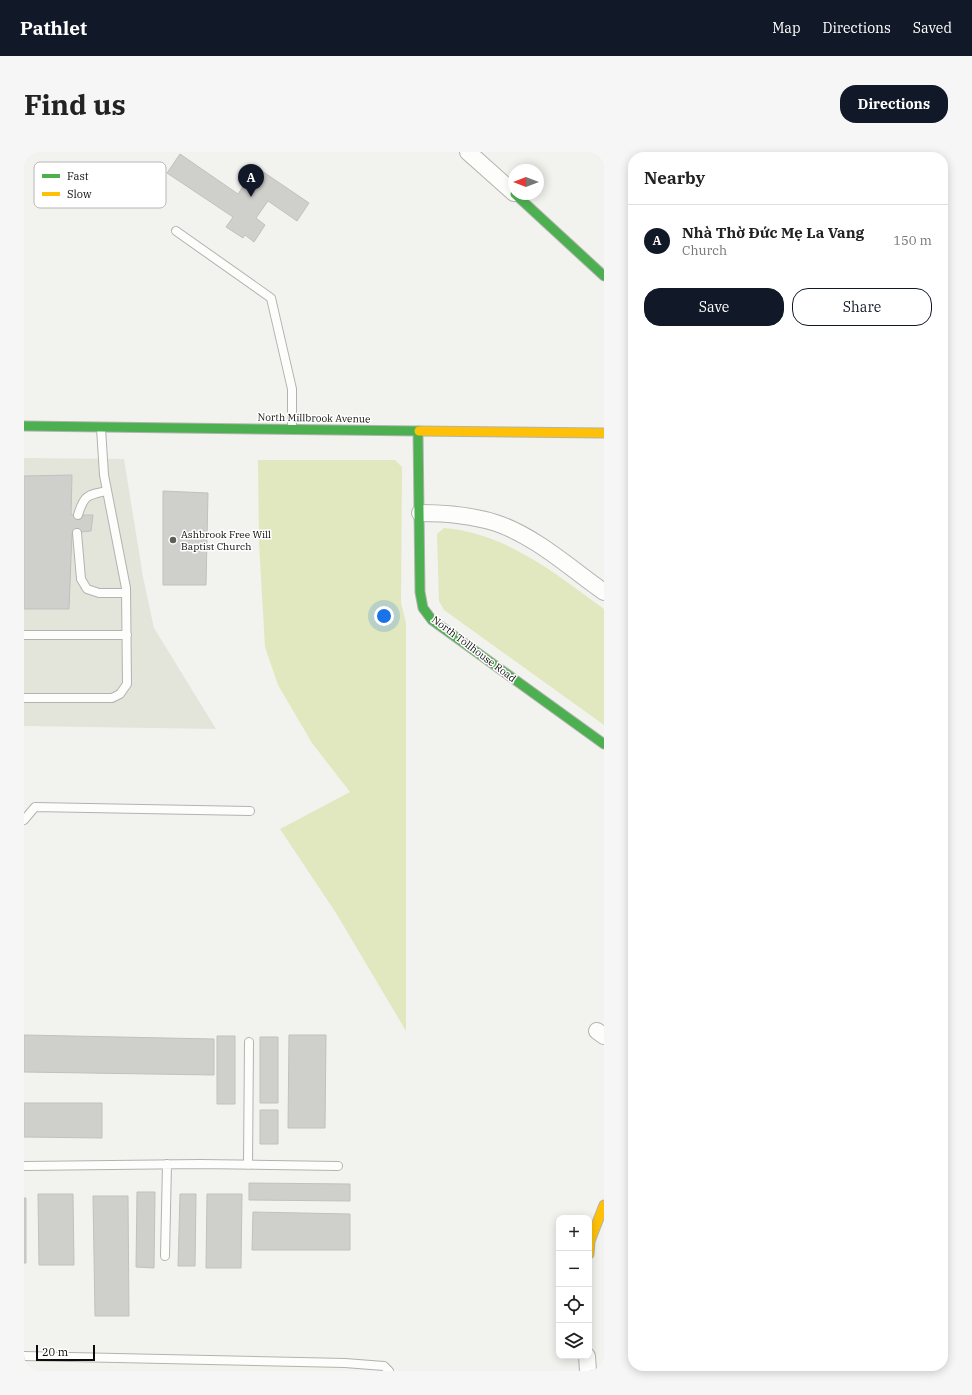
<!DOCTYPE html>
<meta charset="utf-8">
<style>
body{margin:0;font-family:"IBM Plex Serif",serif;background:#f6f6f6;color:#222}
.controls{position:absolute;right:12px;bottom:12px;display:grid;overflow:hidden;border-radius:8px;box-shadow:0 2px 10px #0003}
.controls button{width:36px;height:36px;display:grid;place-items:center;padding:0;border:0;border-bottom:1px solid #e0e0e0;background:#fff;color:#222;font:20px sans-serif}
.compass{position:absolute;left:484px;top:12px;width:36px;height:36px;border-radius:50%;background:#fff;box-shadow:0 2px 10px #0003;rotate:270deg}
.scale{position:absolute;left:12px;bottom:10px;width:59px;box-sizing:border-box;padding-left:4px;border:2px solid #0c0d0a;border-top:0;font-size:11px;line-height:14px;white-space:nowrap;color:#0c0d0a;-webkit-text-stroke:3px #fff;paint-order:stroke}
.you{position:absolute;left:360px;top:464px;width:14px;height:14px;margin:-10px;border:3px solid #fff;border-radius:50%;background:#1a73e8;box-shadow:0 0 0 6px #1a73e833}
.badge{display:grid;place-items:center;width:26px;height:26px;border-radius:50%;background:#111827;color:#fff;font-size:13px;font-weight:700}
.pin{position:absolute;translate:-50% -33px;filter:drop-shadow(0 1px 2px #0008)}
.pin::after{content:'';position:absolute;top:21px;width:14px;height:12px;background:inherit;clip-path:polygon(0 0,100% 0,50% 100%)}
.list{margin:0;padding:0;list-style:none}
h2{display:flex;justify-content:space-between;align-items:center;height:52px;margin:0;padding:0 16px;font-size:17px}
h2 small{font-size:13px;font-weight:400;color:#767676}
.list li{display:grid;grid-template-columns:26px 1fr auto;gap:12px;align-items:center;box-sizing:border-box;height:72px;padding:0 16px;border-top:1px solid #e0e0e0}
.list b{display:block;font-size:15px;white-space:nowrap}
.list p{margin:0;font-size:13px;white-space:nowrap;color:#767676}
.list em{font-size:13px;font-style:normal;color:#767676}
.actions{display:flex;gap:8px;padding:12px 16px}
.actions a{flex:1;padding:9px 0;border:1px solid #111827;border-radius:16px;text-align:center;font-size:14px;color:#111827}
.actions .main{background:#111827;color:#fff}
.icon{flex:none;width:22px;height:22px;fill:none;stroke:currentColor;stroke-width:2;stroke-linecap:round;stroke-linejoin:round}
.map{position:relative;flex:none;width:580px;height:1219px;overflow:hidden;border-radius:16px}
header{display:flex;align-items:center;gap:24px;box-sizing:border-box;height:56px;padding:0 20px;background:#111827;color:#fff}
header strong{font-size:19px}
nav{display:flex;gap:22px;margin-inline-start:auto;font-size:14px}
.intro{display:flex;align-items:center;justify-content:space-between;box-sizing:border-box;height:96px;padding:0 24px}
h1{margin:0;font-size:28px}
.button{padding:10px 18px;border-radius:16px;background:#111827;color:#fff;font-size:14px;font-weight:700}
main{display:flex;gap:24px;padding:0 24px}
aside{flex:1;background:#fff;border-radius:16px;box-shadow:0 2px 10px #0003}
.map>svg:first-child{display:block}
</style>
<header>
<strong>Pathlet</strong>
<nav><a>Map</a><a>Directions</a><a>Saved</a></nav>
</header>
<div class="intro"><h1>Find us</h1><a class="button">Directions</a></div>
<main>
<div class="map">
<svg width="580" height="1219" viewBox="0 0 580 1219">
<rect width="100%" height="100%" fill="#f2f3ee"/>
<!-- built -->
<path fill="#e3e5da" d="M0 306 100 307 119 425 130 476 192 577 0 574Z"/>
<!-- green -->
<path fill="#e1e8bf" d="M234 308H371L378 315 377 451 382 471V879L312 761 256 677 326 640 288 591 254 533 241 495 235 391Z
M420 376C482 381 531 421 580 457V573L420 458 415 449 413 382Z"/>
<!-- building -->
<path fill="#cfd0cc" stroke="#c0c1bd" d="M156 2 214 42 232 15 285 51 273 69 244 49 232 66 241 73 230 90 221 83 219 86 202 75 209 65 143 21Z
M48 323 47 363H69L67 379 48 381 45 457H0V324Z
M139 339 184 341 182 433H139Z
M0 883 190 887V923L0 920Z
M265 883H302L301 976H264Z
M193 884H211V952H193Z
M236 885H254V951H236Z
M0 951H78V986L0 985Z
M236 958H254V992H236Z
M225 1031 326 1032V1049L225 1048Z
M113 1040H131L130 1116 112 1115Z
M14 1042H49L50 1113H15Z
M156 1042H172L171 1114H154Z
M183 1042H218L217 1116H182Z
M69 1044H104L105 1164H71Z
M0 1046H2V1111H0Z
M229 1060 326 1062V1098H228Z"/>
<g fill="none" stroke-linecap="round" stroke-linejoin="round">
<!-- lane casing -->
<g stroke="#b2b3af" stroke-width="10">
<path id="lane" d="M152 79 247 146 268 237V276
M54 363C60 343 63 343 83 339
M53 381 57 427 63 437 75 441H102
M0 483H103
M0 546H88L96 542 103 532 102 436 80 323 77 276
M0 668 11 655 226 659
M224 1013 225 890
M0 1014 176 1012 314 1014
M141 1104 143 1012
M0 1204 321 1211 360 1214 365 1219"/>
</g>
<!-- street casing -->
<g stroke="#b2b3af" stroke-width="18">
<path id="street" d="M444 0 490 41
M396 361C421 361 447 363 472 371 511 384 546 416 580 440
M573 879 580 884
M563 1204 564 1219"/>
</g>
<!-- fast casing -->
<g stroke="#b2b3af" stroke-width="11">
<path id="fast" d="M491 42 580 124
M0 274 395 279
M394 279 396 440 399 456 408 468 580 592"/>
</g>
<!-- slow casing -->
<g stroke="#b2b3af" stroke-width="11">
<path id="slow" d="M395 279 580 281
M565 1102 566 1089 580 1053"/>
</g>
<!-- lane -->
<use href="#lane" stroke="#fdfdfc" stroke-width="8"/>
<!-- street -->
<use href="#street" stroke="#fdfdfc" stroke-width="16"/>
<!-- fast -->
<use href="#fast" stroke="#4caf50" stroke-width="9"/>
<!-- slow -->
<use href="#slow" stroke="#ffc107" stroke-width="9"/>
</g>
<!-- markers -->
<circle fill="#5c5e5a" stroke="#fff" stroke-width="1.5" cx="149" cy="388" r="4"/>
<g text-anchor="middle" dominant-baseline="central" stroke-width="3" stroke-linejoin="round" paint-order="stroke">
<!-- street labels -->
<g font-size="10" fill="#0c0d0a" stroke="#fff">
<text transform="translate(290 266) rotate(1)">North Millbrook Avenue</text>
<text transform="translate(450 497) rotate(37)">North Tollhouse Road</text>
</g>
<!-- poi labels -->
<g font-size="10" fill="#0c0d0a" stroke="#fff" text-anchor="start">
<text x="157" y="382">Ashbrook Free Will<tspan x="157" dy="12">Baptist Church</tspan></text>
</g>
</g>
<!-- legend -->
<rect x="10" y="10" width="132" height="46" rx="6" fill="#fff" stroke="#b6b6b6" stroke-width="1"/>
<rect x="18" y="22" width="18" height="4" fill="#4caf50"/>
<rect x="18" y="40" width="18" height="4" fill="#ffc107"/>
<g font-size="11" fill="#0c0d0a">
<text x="43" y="28">Fast</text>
<text x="43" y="46">Slow</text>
</g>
</svg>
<div class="controls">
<button>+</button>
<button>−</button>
<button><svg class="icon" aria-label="locate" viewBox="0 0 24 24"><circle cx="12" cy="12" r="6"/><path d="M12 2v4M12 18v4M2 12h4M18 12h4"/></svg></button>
<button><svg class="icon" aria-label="layers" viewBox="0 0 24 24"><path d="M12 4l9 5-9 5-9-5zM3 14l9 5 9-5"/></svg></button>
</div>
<svg class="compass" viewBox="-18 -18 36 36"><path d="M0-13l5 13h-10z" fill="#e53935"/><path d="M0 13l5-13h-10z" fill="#767676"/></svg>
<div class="scale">20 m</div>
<div class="you"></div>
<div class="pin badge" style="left:227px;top:45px">A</div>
</div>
<aside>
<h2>Nearby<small></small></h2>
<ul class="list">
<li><span class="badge">A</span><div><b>Nhà Thờ Đức Mẹ La Vang</b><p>Church</p></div><em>150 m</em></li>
</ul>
<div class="actions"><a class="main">Save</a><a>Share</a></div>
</aside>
</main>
